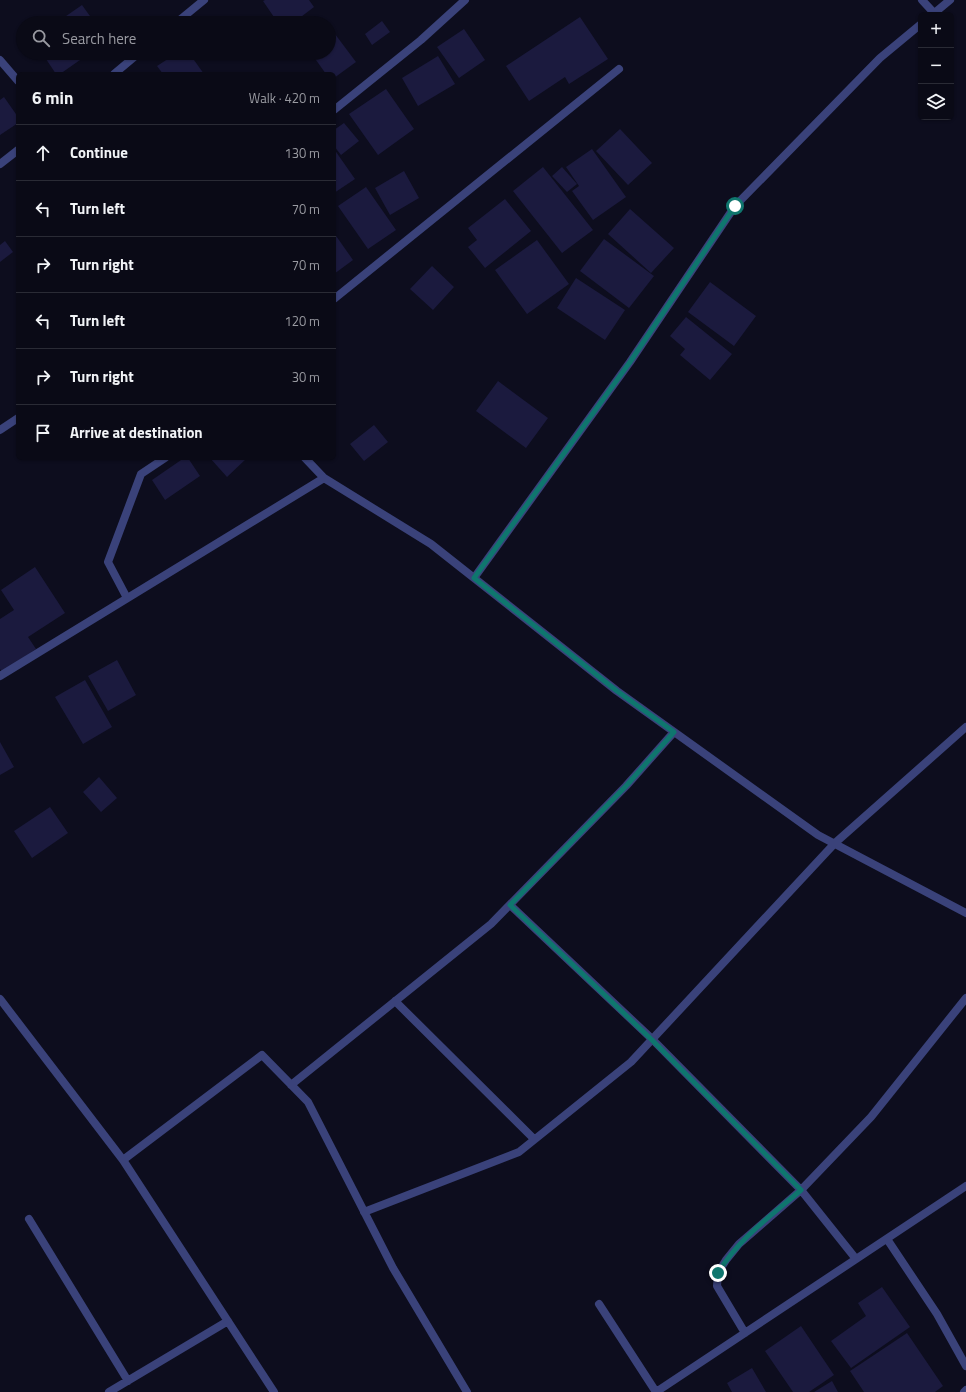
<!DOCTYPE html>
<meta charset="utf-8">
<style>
body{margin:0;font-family:"Titillium Web",sans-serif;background:#181823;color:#f1f3f6}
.controls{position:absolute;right:12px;top:12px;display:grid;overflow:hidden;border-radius:6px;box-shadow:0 1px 3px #0004}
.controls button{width:36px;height:36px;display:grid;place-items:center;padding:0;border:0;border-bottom:1px solid #2a2b35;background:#0a0a16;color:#f1f3f6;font:20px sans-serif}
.stop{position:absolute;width:12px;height:12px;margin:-9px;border:3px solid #0f766e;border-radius:50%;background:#fff}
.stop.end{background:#0f766e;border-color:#fff;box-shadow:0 1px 4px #0008}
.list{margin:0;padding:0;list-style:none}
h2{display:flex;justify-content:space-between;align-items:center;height:52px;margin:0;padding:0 16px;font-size:17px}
h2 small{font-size:13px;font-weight:400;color:#999aa1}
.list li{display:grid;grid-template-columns:26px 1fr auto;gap:12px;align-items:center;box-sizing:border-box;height:56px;padding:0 16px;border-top:1px solid #2a2b35}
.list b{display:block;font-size:15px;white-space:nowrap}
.list em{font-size:13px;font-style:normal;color:#999aa1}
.icon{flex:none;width:22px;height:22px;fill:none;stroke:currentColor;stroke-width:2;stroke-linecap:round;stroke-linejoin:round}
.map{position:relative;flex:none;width:966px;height:1392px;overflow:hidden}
.search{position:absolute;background:#0a0a16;box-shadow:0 1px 3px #0004;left:16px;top:16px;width:320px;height:44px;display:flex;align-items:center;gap:10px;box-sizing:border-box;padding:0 14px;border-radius:22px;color:#999aa1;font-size:15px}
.panel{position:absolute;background:#0a0a16;box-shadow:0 1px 3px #0004;left:16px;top:72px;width:320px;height:388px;border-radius:6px}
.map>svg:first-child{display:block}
</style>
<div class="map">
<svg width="966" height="1392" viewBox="0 0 966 1392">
<rect width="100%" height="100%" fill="#0d0d1e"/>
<!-- building -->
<path fill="#1b1a3e" d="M265 0H309L314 7 293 23H278L263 1Z
M82 5 95 23H56Z
M580 17 608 59 569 84 565 77 529 101 506 66Z
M382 21 390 32 372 45 365 34Z
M329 26 356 62 334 78V74H326L311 53H329Z
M464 29 485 60 459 78 437 47Z
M42 53H90L60 74H56Z
M177 53H189L204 74H163L157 66Z
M438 56 455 84 418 106 402 78Z
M386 89 414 129 378 155 349 114Z
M4 97 18 117V123L0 135V100Z
M344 123 359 141 341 155 334 146V130Z
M620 129 652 163 628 185 596 151Z
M334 149 355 179 334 193Z
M592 149 626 197 593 220 572 191 579 186 566 167Z
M543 167 593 230 562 253 513 191Z
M562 167 577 184 567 192 552 176Z
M404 171 419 198 390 215 375 188Z
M366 187 396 230 368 249 338 206Z
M505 199 531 231 485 268 468 247 477 240 468 228Z
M630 209 674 248 651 273 608 234Z
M334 233 353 260 334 274Z
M604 239 654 276 629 308 580 271Z
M537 240 569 284 527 314 495 270Z
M5 241 13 252 0 262V245Z
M432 266 454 287 433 310 410 289Z
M576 278 625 310 605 340 557 308Z
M710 282 756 316 734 346 688 312Z
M686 317 732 354 710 380 680 355 685 349 670 336Z
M498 381 548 418 526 448 476 411Z
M374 425 388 442 364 461 350 444Z
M184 458H188L200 476 165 500 152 480Z
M210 458H247L227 477Z
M35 567 65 613 28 637 36 649 2 672 0 669V619L14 610 1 590Z
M117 660 136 695 108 711 88 676Z
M85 680 112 727 83 744 55 697Z
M0 742 14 767 0 775Z
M99 777 117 798 101 812 83 792Z
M50 807 68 833 32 858 14 831Z
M882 1287 910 1327 851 1368 831 1341 866 1316 858 1303Z
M801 1326 834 1375 809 1392H793L765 1351Z
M907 1333 943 1386 935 1392H864L850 1371Z
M752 1368 766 1392H732L727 1383Z
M832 1381 838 1392H814Z"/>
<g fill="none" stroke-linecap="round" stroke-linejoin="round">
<!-- street -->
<path stroke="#3a427a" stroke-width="8" d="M922 0 934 13
M932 15 950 0
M176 23 204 0
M0 60 18 81
M114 74 139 53
M334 110 421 40 465 0
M0 164 18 150
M334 299 619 69
M0 430 18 418
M305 458 324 478 431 544 617 691 818 835 966 913
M474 578 630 362 735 206 880 58 921 24
M127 598 108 562 141 474 165 458
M0 676 324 478
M510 905 652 1039 801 1190 871 1117 966 998
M0 999 123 1160 262 1055 308 1102 393 1268 467 1392
M395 1001 534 1139
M291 1085 491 924 626 786 674 732
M123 1160 274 1392
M364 1212 519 1152 631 1062 835 843 966 727
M29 1219 128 1381
M887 1239 937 1314 966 1366
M599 1304 656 1392 966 1186
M745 1333 717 1286 718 1273 726 1260 739 1244 801 1190 856 1259
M109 1392 228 1321
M964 1392 966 1390"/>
</g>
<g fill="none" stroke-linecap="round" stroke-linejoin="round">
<!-- route -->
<path stroke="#0f766e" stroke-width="5" d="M718 1273C738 1239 772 1215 801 1190L652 1040 510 905 626 786 674 732 617 691 474 578 630 362 735 206"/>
</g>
</svg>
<div class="controls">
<button>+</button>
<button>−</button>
<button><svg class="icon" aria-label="layers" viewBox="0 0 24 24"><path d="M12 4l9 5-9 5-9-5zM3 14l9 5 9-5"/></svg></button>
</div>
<div class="stop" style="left:735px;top:206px"></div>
<div class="stop end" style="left:718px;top:1273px"></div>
<div class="search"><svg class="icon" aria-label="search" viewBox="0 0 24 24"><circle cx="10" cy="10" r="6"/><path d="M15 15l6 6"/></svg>Search here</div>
<section class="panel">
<h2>6 min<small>Walk · 420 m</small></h2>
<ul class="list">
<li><svg class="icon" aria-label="ahead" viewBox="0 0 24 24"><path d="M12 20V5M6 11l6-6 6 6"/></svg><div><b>Continue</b></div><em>130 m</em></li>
<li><svg class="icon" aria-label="left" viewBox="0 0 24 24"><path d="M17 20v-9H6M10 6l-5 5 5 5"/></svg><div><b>Turn left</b></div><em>70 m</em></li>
<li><svg class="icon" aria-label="right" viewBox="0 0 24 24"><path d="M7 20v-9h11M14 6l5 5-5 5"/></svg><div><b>Turn right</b></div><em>70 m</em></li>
<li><svg class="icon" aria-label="left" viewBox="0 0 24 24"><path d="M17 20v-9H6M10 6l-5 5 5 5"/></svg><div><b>Turn left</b></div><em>120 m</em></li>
<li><svg class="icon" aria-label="right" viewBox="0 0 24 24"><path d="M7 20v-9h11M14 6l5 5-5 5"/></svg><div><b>Turn right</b></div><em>30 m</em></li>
<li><svg class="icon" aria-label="arrive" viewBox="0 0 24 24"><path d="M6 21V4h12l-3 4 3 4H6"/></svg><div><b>Arrive at destination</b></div></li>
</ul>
</section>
</div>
